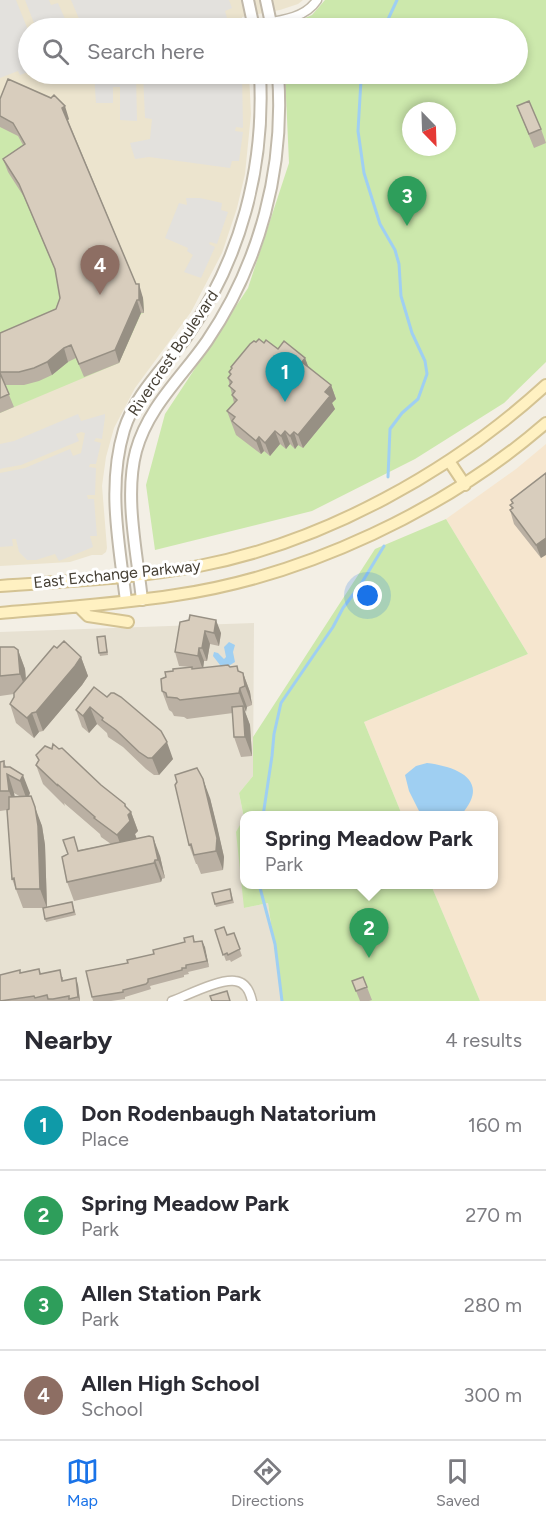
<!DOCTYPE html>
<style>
body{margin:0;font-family:Figtree,sans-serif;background:#f2f2f3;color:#2b2b33}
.compass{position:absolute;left:402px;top:102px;width:54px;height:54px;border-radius:50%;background:#fff;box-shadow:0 3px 9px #0003;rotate:157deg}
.you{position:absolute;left:368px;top:596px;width:21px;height:21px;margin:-15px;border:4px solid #fff;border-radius:50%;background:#1a73e8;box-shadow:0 0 0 9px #1a73e833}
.badge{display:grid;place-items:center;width:39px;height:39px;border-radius:50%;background:#1a73e8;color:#fff;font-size:20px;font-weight:700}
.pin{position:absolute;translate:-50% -50px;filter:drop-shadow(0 2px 3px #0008)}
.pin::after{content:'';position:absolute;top:32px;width:21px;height:18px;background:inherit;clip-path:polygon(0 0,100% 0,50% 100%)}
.popup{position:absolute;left:240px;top:811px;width:258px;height:78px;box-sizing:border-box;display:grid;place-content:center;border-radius:12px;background:#fff;filter:drop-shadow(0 2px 4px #0005);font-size:20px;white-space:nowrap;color:#7c7c81}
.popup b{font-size:22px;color:#2b2b33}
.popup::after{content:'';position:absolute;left:50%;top:100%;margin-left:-12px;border:12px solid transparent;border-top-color:#fff}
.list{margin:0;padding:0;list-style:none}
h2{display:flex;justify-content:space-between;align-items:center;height:78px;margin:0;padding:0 24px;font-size:26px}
h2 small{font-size:20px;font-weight:400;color:#7c7c81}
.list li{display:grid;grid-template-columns:39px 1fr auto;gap:18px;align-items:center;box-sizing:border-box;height:90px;padding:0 24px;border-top:2px solid #e1e1e2}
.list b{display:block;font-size:22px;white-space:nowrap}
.list p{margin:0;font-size:20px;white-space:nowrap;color:#7c7c81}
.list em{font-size:20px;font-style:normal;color:#7c7c81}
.icon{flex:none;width:33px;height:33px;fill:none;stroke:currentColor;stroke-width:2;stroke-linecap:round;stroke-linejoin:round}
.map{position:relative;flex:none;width:546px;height:1001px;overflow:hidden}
.search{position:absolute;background:#fff;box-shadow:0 3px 9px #0003;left:18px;right:18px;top:18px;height:66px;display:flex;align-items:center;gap:15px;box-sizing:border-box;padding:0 21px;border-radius:33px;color:#7c7c81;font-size:22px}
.sheet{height:438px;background:#fff}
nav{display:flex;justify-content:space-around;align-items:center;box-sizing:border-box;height:84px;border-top:2px solid #e1e1e2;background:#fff;font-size:16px;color:#7c7c81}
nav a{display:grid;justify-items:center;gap:3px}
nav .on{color:#1a73e8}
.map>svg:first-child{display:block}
</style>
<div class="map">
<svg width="546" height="1001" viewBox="0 0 546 1001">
<rect width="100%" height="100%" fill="#f3efe5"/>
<!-- residential -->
<path fill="#e7e1d2" d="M254 623 253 776 239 793 244 818V908L268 903 282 1001H0V632Z"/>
<!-- commercial -->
<path fill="#f6e6cf" d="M546 444V1001H480L431 885 494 884V816L402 815 364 722 528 654 446 519 516 469Z"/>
<!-- education -->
<path fill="#ece4ce" d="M0 0H303L298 4 280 10 242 17 243 28H28V74H249L251 114 245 174 237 208 222 253 191 312 135 388 114 428 106 457 102 486 107 548 106 552 102 555H92L70 562 0 566Z"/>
<!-- green -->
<path fill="#cce8ac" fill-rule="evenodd" d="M325 0H546V362L504 403 415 459 312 511 155 550 146 485 165 414 248 288 289 163 285 74H518V28H282L312 15ZM411 111H447V147H411Z
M0 109 69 119 67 121 141 297 143 298 144 313 141 314 119 363 0 413Z
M446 519 528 654 364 722 402 815 244 816V884L431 885 480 1001H282L268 903 244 908 236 832 244 818 239 793 253 776V737L375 549Z"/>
<!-- parking -->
<path fill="#e3e1dd" d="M0 0H16L28 30V72L20 75 18 71 0 78Z
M25 0H49L51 5 58 3 69 28H36Z
M71 0H229L232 8 225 11 227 18 205 24 203 18H201L202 23 179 28H83Z
M94 74H136L137 121 120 120V87H113V103H96Z
M143 74H242L243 128 236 127 235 131 243 132 239 161H232L230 168 149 157 135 159 130 143 150 139 152 119 145 118Z
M186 198H200L222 203 221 210 228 212 217 244 210 242 209 244 215 247 201 278 184 272 193 255 187 251 188 248 165 238 179 203 187 205Z
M78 414 81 421 105 414V417L102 439 96 438 94 441 101 443 96 464H90L89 467 96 468 95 495H87L88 499H94L97 536H90L93 547 59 561 55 554 36 560H27L19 552 16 539H12L13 546 0 547V473L25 468 70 449 73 456 81 453 85 433 81 432 76 434 79 441 21 465 4 468 0 469V444L14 441Z"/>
<!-- water -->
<path fill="#9fcff2" d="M229 642 235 645 233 652 235 662 227 667 220 665 213 656 214 652 218 653 224 659 226 657 224 647Z
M427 763C459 767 491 781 461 815H421L409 791 405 775 416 766Z"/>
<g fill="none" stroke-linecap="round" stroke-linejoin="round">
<!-- stream -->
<path stroke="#9fcff2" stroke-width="3" d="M384 28 397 0
M364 74 361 80 358 131 364 173 380 224 395 250 399 264 401 296 412 333 425 361 427 374 418 399 402 413 390 429 388 477
M263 816 272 756 274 734 281 703 333 627 343 608 361 584 384 546
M259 884 275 944 282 1001"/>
<!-- minor casing -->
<g stroke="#c1b9aa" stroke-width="11">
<path id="minor" d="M253 25C276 21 304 20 317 0
M172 1001C188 995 219 979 235 981 246 982 250 992 252 1001"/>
</g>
<!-- tertiary casing -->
<g stroke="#c1b9aa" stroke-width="14">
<path id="tertiary" d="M248 0 254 28
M266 0 272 28
M142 600C137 553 124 496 136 451 148 407 182 377 207 341 260 263 285 168 278 74
M126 601C119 544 107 486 124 430 135 394 166 366 187 336 241 259 265 167 260 74"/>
</g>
<!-- secondary casing -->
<g stroke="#d4c393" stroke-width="14">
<path id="secondary" d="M449 461 465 485
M0 586C66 581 133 579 199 566 325 542 452 471 546 385
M79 607 88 616 128 622
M0 613C59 608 118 604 176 595 306 576 447 509 546 423"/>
</g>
<!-- minor -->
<use href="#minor" stroke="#fff" stroke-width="8"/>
<!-- tertiary -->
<use href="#tertiary" stroke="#fff" stroke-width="10"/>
<!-- secondary -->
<use href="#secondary" stroke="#fff1c2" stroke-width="10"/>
</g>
<!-- wall -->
<path fill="#bab0a3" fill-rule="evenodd" d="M0 99 69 119 68 120 136 284 143 298 144 313H141L119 363 84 377 76 358 68 362 52 375 39 381 24 385H5L14 407 0 413V333L56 309 60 298 56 272 24 197 8 172 3 159 23 145 18 136 0 127Z
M517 106 541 129 546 143 534 148Z
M256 342 264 343 305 358 308 367 331 385 336 399 332 403 335 409 303 448 298 445 295 449 290 444 286 449 280 444 270 456 264 451 261 454 236 435 227 411 234 403 228 378 230 375 229 372 232 369 231 367Z
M546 473 541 558 514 524 510 510 512 509 510 505 512 503 511 500Z
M180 622 221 633 219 646 210 644 207 661H204L203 668 230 667 243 673 250 692 252 705 247 707 245 712 250 725 252 756 241 757 234 737 233 713 187 719 184 717 174 716 172 712 169 710 162 691 166 677 173 671 190 667 179 666 175 652Z
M105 636 108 655 100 656 99 653Z
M0 647 18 650 25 669 26 679 57 648 81 657 88 676 82 685 43 731 39 732 34 738 16 723 10 704 14 697V694L0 696Z
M94 687 173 759 159 775H154L146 769 123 747 108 737 107 733 97 724 89 733 82 727 76 710Z
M0 762 6 767H10L30 793 29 796 42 826 45 845 47 907 72 902 76 915 46 922 45 919V908H23L12 879 7 810 0 811ZM14 793 21 797H15Z
M36 765 127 808 131 812 138 831 135 834 137 839 160 856 165 878 162 879 161 882 74 901 67 882 79 850 111 844 101 837 100 834 64 803 65 806 43 784Z
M177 782 210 798 224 857 223 870 201 874 197 864H196L189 845Z
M231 892 234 903 216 907 215 904Z
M215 930 227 935 234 933 242 956 231 962 230 960 226 961Z
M193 936 195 942 202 941 209 967 188 972 189 974 184 975V977L150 986 151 989 148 990 125 997V999L111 1001H93L92 997 128 963 185 942Z
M39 969 41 974 63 977V981L78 985 80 1001H0L21 973Z
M363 977 372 1000 369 1001H360L352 981Z"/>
<!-- shaded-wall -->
<path fill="#979084" d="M65 106 69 119 67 121 62 108Z
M139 284 143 298 144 313 139 300Z
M137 300 141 313 119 363 115 350Z
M64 348 68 362 52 375 47 362Z
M305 358 310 371 302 362Z
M331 385 336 399 332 403 335 409 303 448 298 435 325 392Z
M275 431 280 444 270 456 265 443Z
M285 431 290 444 286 449 281 436Z
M294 432 298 445 295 449 290 436Z
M259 437 264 451 261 454 256 441Z
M546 538V555L541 558 536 545Z
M216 620 221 633 219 646 214 633Z
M205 631 210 644 207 661 202 648Z
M199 648 204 661 203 670 198 656Z
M18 650 25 669 27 693 20 674Z
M81 657 88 676 82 685 43 731 36 712Z
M243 673 250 692 252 705 245 686Z
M240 688 247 707 246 712 239 693Z
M243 706 250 725 252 756 245 737Z
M90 707 97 724 89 733 83 716Z
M32 713 39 732 34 738 27 718Z
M167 742 173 759 159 775 152 758Z
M4 761 14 793 16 810 9 791Z
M23 775 30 793 27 800 20 781Z
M203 779 210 798 217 826 224 857 223 870 216 851Z
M125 804 129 814 131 812 138 831 135 834 137 840 124 854 117 835Z
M35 807 42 826 45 845 47 908 40 889Z
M153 837 160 856 165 878 158 860Z
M155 860 162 879 161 882 154 863Z
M202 941 205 947 209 967 207 961Z
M76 978 78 985 80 1001 78 997Z"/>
<!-- building -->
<path fill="#d8cdbd" stroke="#979084" stroke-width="1.5" d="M8 79 51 98 54 95 65 106 62 108 136 284H139V300H137L115 350 79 364 71 345 64 348 47 362 34 368 19 372H0V333L56 309 60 298 55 269 19 184 3 159 25 144 13 123 0 116V99Z
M529 101 541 129 529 134 517 106Z
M259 339 264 343 266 340 278 349 284 341 305 358 302 362 331 385 325 392 330 396 298 435 294 432 290 436 285 431 281 436 275 431 265 443 259 437 256 441 232 421 235 417 227 411 237 400 232 395 235 391 229 386 232 382 228 378 231 374 229 372 232 368 231 367 250 344 254 341 256 342Z
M0 373 9 394 0 398Z
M546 473V538L536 545 510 510 513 508 510 505 513 503 511 500Z
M190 615 216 620 214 633 205 631 202 648H199L198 656 175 652 180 622 189 620Z
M105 636 107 652 99 653 97 637Z
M64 641 81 657 75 666 36 712 32 713 27 718 10 704 14 697V693L54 646 57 648Z
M0 647H14L18 650 20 674 0 676Z
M228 665 230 667 237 666 238 671 243 673 245 686 240 688 239 693 180 700 177 698 167 697 166 693 162 691 161 679 166 677 165 672 173 671V669L192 667V669Z
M94 687 107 697 111 693H114L121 697 161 731 167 742 152 758H148L139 752 116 730 102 720 103 718 90 707 83 716 76 710Z
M243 706 245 737H234L232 707Z
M53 744 59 749 62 748 101 785 125 804V806L131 812 128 815 130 821 117 835 94 818 95 817 57 784 58 786 36 765 39 760 36 755 45 746 52 749Z
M4 761V767H10L23 775 20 781 7 774 9 791H0V762Z
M197 768 203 779 217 838 216 851 194 855 191 844 189 845 175 785 177 782 175 775Z
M31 796 35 807 38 826 40 889H16L14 878 12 879 7 810 9 809V797Z
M149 836 153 837 158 860H155L154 863 67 882 62 857 68 854 63 840 74 837 78 851Z
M230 889 232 900 215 904 212 893Z
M72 902 74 912 45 919 43 908Z
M224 927 227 935 234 933 240 949 228 955 227 953 223 955 215 930Z
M193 936 194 942 202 941 207 961 186 965V968H182V970L148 979V982L146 984 123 990V992L92 997 86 971 128 963 127 960 154 954 153 950 185 942 184 938Z
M39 969 40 974 60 970 62 981 76 978 78 997 69 999V996L53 999H48L47 995 35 998 34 996 0 1001V975L20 970V973Z
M363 977 367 987 356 991 352 981Z
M227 991 230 1001H212L210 996Z"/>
<g text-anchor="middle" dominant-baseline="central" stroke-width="6" stroke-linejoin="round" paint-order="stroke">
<!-- street labels -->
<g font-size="16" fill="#453f34" stroke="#fff">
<text transform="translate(173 353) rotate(-56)">Rivercrest Boulevard</text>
<text transform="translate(117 574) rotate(-6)">East Exchange Parkway</text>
</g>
</g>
</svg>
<svg class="compass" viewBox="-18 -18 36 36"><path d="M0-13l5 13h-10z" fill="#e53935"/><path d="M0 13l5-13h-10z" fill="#7c7c81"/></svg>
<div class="you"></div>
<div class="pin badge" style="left:285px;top:402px;background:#0f9aa8">1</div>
<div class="pin badge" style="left:369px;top:958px;background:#2e9e5b">2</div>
<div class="popup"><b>Spring Meadow Park</b>Park</div>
<div class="pin badge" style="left:407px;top:226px;background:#2e9e5b">3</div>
<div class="pin badge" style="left:100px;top:295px;background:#8d6e63">4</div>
<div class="search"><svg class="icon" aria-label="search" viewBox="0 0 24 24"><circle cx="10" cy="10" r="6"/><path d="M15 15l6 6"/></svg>Search here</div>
</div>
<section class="sheet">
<h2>Nearby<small>4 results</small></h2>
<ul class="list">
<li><span class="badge" style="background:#0f9aa8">1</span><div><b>Don Rodenbaugh Natatorium</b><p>Place</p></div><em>160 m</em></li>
<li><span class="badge" style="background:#2e9e5b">2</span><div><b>Spring Meadow Park</b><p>Park</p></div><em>270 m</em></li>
<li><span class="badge" style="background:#2e9e5b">3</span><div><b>Allen Station Park</b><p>Park</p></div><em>280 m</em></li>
<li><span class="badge" style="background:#8d6e63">4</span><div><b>Allen High School</b><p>School</p></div><em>300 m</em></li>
</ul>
</section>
<nav>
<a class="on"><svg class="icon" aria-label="map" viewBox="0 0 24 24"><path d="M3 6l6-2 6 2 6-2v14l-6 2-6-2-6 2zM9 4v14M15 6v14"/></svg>Map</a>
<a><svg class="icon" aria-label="directions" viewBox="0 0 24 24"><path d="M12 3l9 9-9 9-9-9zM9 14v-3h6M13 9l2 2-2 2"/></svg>Directions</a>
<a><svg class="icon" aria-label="saved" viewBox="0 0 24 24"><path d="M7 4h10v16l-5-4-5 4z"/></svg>Saved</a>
</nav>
